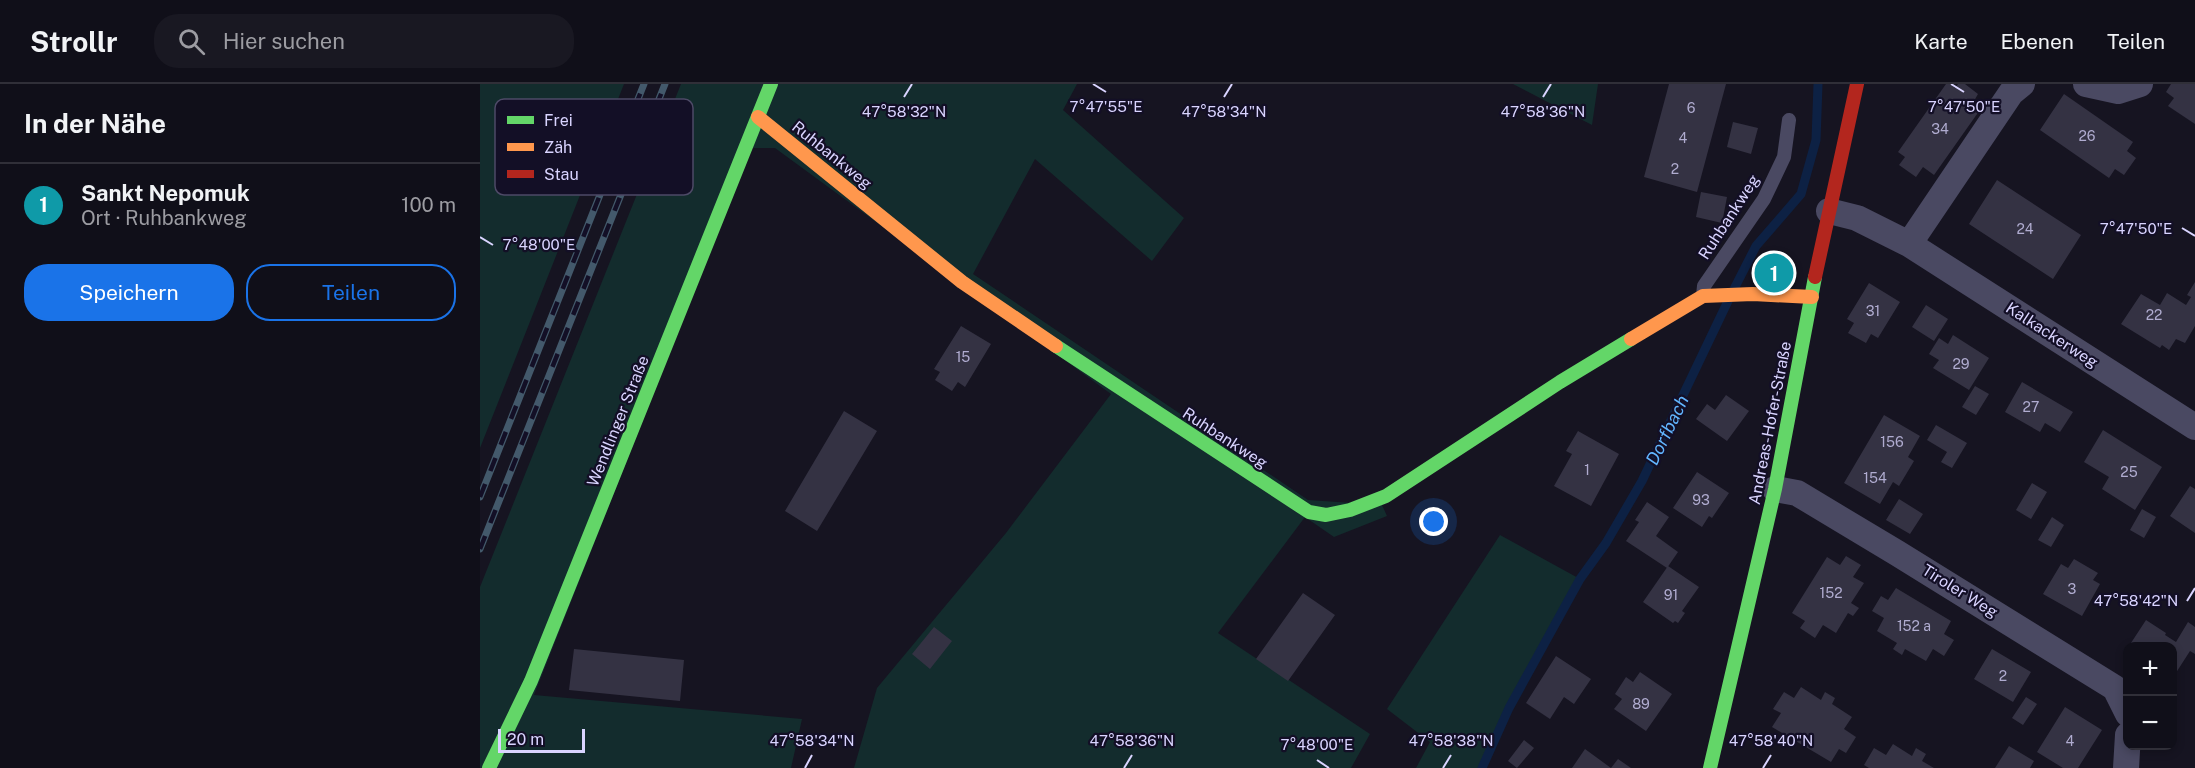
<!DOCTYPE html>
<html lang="de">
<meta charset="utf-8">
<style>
body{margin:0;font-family:"Public Sans",sans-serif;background:#191822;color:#f1f3f6}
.controls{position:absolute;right:18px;bottom:18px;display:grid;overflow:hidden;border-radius:12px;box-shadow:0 3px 9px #0003}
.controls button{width:54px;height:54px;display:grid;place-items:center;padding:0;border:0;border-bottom:2px solid #302f38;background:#100f19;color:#f1f3f6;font:30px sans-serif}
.scale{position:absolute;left:18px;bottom:15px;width:87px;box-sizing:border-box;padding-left:6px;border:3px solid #d9d4ff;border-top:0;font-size:16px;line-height:21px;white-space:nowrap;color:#d9d4ff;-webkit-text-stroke:4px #130f26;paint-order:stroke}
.you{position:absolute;left:954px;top:438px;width:21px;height:21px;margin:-15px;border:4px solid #fff;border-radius:50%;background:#1a73e8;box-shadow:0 0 0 9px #1a73e833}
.badge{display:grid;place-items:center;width:39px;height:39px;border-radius:50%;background:#1a73e8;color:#fff;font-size:20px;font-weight:700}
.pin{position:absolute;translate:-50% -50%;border:3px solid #fff;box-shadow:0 2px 6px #0006}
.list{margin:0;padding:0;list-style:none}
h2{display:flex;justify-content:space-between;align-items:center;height:78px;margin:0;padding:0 24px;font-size:26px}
h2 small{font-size:20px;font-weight:400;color:#9c9ca2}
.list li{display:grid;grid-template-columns:39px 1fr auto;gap:18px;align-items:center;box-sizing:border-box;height:84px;padding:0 24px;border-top:2px solid #302f38}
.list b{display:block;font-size:22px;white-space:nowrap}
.list p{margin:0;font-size:20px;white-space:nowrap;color:#9c9ca2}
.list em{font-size:20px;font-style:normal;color:#9c9ca2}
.actions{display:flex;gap:12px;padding:18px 24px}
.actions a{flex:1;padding:14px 0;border:2px solid #1a73e8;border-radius:24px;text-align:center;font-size:21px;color:#1a73e8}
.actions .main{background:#1a73e8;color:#fff}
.icon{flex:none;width:33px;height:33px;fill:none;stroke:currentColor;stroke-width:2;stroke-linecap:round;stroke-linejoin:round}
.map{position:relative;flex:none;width:1715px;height:684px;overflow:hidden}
header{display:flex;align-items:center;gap:36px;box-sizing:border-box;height:84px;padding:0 30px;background:#100f19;border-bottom:2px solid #302f38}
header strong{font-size:28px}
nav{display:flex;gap:33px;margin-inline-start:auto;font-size:21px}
.search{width:420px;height:54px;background:#191822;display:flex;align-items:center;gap:15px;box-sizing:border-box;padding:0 21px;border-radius:24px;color:#9c9ca2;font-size:22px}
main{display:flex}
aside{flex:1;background:#100f19}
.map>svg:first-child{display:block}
</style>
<header>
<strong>Strollr</strong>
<div class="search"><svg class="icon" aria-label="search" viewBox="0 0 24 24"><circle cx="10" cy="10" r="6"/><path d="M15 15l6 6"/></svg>Hier suchen</div>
<nav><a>Karte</a><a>Ebenen</a><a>Teilen</a></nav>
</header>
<main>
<aside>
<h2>In der Nähe<small></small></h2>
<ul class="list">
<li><span class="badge" style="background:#0f9aa8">1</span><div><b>Sankt Nepomuk</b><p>Ort · Ruhbankweg</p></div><em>100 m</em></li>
</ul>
<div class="actions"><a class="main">Speichern</a><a>Teilen</a></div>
</aside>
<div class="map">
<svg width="1715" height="684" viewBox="0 0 1715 684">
<rect width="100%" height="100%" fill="#161421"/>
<!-- green -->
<path fill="#132c2d" d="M0 0H144L0 364Z
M201 0H597L583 26 704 134 672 177 555 75 493 190 828 416 902 421 907 432 854 453 825 433 738 549 890 650 871 684H374L397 604 526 449 631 310 295 64H271L54 611 322 635 311 684H0V503Z
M1033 0H1118L1112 41Z
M1020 451 1100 495 1029 624 1002 684H936L950 658 907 625Z"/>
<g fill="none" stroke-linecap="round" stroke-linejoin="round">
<!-- stream -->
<path stroke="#0d2144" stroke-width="9" d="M1254 205 1276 162 1321 110 1336 56 1338 0
M1002 684 1029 624 1100 495 1126 459 1162 397 1248 217"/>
</g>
<!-- building -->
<path fill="#343243" d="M1189 0H1246L1217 108 1164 93Z
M1466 0H1470L1475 4 1478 0H1485L1498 10 1494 17 1502 23 1454 91 1443 83 1436 93 1419 81 1425 73 1418 68Z
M1691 0H1715V40L1688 22 1694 14 1686 8Z
M1584 10 1653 58 1647 67 1656 74 1644 91 1635 85 1629 94 1560 46Z
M1253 38 1278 44 1271 70 1247 63Z
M1517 96 1601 151 1573 195 1489 140Z
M1221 108 1247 113 1242 139 1216 133Z
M1715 198V242L1705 259 1696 255 1689 266 1682 261 1680 264 1641 240 1661 210 1680 221 1687 209 1706 221 1711 213 1707 211Z
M1389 199 1420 218 1398 254 1391 250 1386 259 1368 249 1374 239 1367 235Z
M1446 221 1468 235 1454 257 1432 243Z
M481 242 511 260 485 303 478 298 472 307 455 296 460 288 454 285Z
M1473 251 1509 274 1489 306 1453 284 1459 276 1449 270 1459 254 1468 260Z
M1542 298 1593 328 1580 348 1565 339 1560 348 1525 328Z
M1495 302 1509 310 1496 331 1482 323Z
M1246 311 1269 327 1247 357 1216 335 1227 320 1235 326Z
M364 327 397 347 337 447 305 427Z
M1404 331 1440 352 1428 373 1434 377 1419 402 1413 398 1400 420 1364 399Z
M1456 341 1487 359 1472 384 1461 378 1467 368 1447 356Z
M1623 346 1682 383 1655 426 1622 405 1629 393 1604 378Z
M1098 347 1139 370 1111 422 1074 402 1092 370 1086 367Z
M1217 388 1249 409 1232 434 1229 432 1222 443 1193 424Z
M1552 399 1567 408 1551 435 1536 426Z
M1710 402 1715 405V449L1690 432Z
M1419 415 1443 430 1430 450 1406 436Z
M1167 418 1189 433 1176 452 1198 468 1187 484 1146 457 1159 438 1155 436Z
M1662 425 1676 433 1664 454 1650 446Z
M1572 433 1584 441 1571 463 1558 456Z
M1366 472 1381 481 1373 493 1384 499 1371 519 1379 524 1373 532 1368 529 1356 549 1343 541 1335 554 1320 544 1325 537 1312 529 1347 473 1360 481Z
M1594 475 1618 489 1613 496 1620 500 1602 532 1563 510 1581 480 1588 484Z
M1188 482 1219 503 1202 527 1205 529 1198 539 1195 537 1193 539 1163 518Z
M1416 504 1471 537 1464 550 1474 556 1464 572 1453 565 1446 577 1425 565 1422 571 1413 565 1417 559 1397 547 1404 534 1392 527 1401 512 1408 516Z
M823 509 855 531 808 597 776 575Z
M1666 536 1686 549 1685 551 1696 558 1708 538 1715 543V570L1710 567 1692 595V562H1649Z
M454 543 472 557 450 585 432 570Z
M94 565 204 576 200 617 89 606Z
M1512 565 1551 588 1533 618 1494 595Z
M1076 572 1111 595 1094 620 1084 613 1070 635 1046 619Z
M1160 588 1192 610 1166 647 1134 625 1142 615 1135 610 1146 593 1153 598Z
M1321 603 1341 616 1345 608 1355 614 1352 620 1372 633 1364 645 1376 653 1366 669 1359 665 1351 678 1292 643 1301 629 1293 625 1304 608 1314 614Z
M1546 613 1557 620 1543 641 1532 634Z
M1585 623 1622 646 1598 684H1583L1557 668Z
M1044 656 1054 664 1037 684 1028 677Z
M1413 660 1432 672 1436 664 1446 670 1442 677 1454 684H1389L1384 681 1394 664 1406 671Z
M1529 662 1554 677 1550 684H1515Z
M1105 665 1131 684H1092Z
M1138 675 1151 684H1131Z"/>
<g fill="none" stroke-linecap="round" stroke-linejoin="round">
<!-- lane -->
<path stroke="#4a4962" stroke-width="14" d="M1223 212 1224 202 1284 115 1304 73 1309 36"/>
<!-- street -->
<path stroke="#4a4962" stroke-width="26" d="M1606 0 1638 7 1660 0
M1349 127 1377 134 1429 160 1715 343
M1429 160 1531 9 1542 0
M1295 405 1317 409 1417 469 1635 604 1648 630
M1646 684 1648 651"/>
<!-- fast -->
<path stroke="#63d668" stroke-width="14" d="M576 262 829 428 846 431 870 426 906 412 1080 298 1151 255
M9 684 51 597 291 0
M1230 684 1295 405 1335 193"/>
<!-- slow -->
<path stroke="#ff974d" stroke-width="14" d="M278 33 482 198 576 262
M1151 255 1223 212 1273 210 1332 213"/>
<!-- jam -->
<path stroke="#b3261e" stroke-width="14" d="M1335 193 1377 0"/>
<!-- rail casing -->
<g stroke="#43596b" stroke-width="7">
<path id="rail" d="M0 413 164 0
M0 465 185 0"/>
</g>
<!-- rail -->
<use href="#rail" stroke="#130f26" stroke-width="4.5" stroke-dasharray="14" stroke-linecap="butt"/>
</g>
<!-- ticks -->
<path fill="none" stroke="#d9d4ff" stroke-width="2" d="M613 0 626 8M1471 0 1484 8M424 13 432 0M744 13 752 0M1063 13 1071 0M1702 144 1715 152M0 153 13 161M1707 517 1715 504M837 676 849 684M325 684 332 671M644 684 652 671M963 684 971 671M1283 684 1291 671"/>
<g text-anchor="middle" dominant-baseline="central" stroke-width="4.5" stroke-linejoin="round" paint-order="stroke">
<!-- number labels -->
<g font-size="14" fill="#b0acd0">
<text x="1211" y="24">6</text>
<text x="1460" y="45">34</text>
<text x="1607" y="52">26</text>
<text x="1203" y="54">4</text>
<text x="1195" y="85">2</text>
<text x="1545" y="145">24</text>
<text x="1393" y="227">31</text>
<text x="1674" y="231">22</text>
<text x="483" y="273">15</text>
<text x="1481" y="280">29</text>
<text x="1551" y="323">27</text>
<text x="1412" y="358">156</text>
<text x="1107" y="386">1</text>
<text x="1649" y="388">25</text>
<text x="1395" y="394">154</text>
<text x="1221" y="416">93</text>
<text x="1592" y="505">3</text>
<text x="1351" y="509">152</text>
<text x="1191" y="511">91</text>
<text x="1434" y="542">152 a</text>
<text x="1523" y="592">2</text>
<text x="1161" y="620">89</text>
<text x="1590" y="657">4</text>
</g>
<!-- street labels -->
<g font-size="16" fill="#d9d4ff" stroke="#130f26">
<text transform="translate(352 71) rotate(39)">Ruhbankweg</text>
<text transform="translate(1249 133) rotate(-57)">Ruhbankweg</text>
<text transform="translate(1572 251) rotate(33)">Kalkackerweg</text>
<text transform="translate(138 337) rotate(-68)">Wendlinger Straße</text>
<text transform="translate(1290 339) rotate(-79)">Andreas-Hofer-Straße</text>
<text transform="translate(745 354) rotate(33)">Ruhbankweg</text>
<text transform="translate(1480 507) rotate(32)">Tiroler Weg</text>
</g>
<!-- water labels -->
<g font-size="18" font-style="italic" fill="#62b6ff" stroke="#130f26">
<text transform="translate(1187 346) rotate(-64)">Dorfbach</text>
</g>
</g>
<!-- legend -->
<rect x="15" y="15" width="198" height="96" rx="9" fill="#130f26" stroke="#4e4a67" stroke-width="1.5"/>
<rect x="27" y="32" width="27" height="8" fill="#63d668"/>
<rect x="27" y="59" width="27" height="8" fill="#ff974d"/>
<rect x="27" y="86" width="27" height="8" fill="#b3261e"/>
<g font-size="16" fill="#d9d4ff">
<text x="64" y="42">Frei</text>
<text x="64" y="69">Zäh</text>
<text x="64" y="96">Stau</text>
</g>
<g font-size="15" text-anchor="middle" fill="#d9d4ff" stroke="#130f26" stroke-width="4.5" stroke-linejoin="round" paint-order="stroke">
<text x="1484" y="28">7°47'50"E</text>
<text x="626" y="28">7°47'55"E</text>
<text x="424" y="33">47°58'32"N</text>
<text x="744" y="33">47°58'34"N</text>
<text x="1063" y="33">47°58'36"N</text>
<text x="1656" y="150">7°47'50"E</text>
<text x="59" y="166">7°48'00"E</text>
<text x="1656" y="522">47°58'42"N</text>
<text x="332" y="662">47°58'34"N</text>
<text x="652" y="662">47°58'36"N</text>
<text x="971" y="662">47°58'38"N</text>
<text x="1291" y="662">47°58'40"N</text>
<text x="837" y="666">7°48'00"E</text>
</g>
</svg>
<div class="controls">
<button>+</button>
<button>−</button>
</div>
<div class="scale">20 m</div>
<div class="you"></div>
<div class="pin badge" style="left:1294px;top:189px;background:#0f9aa8">1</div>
</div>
</main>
